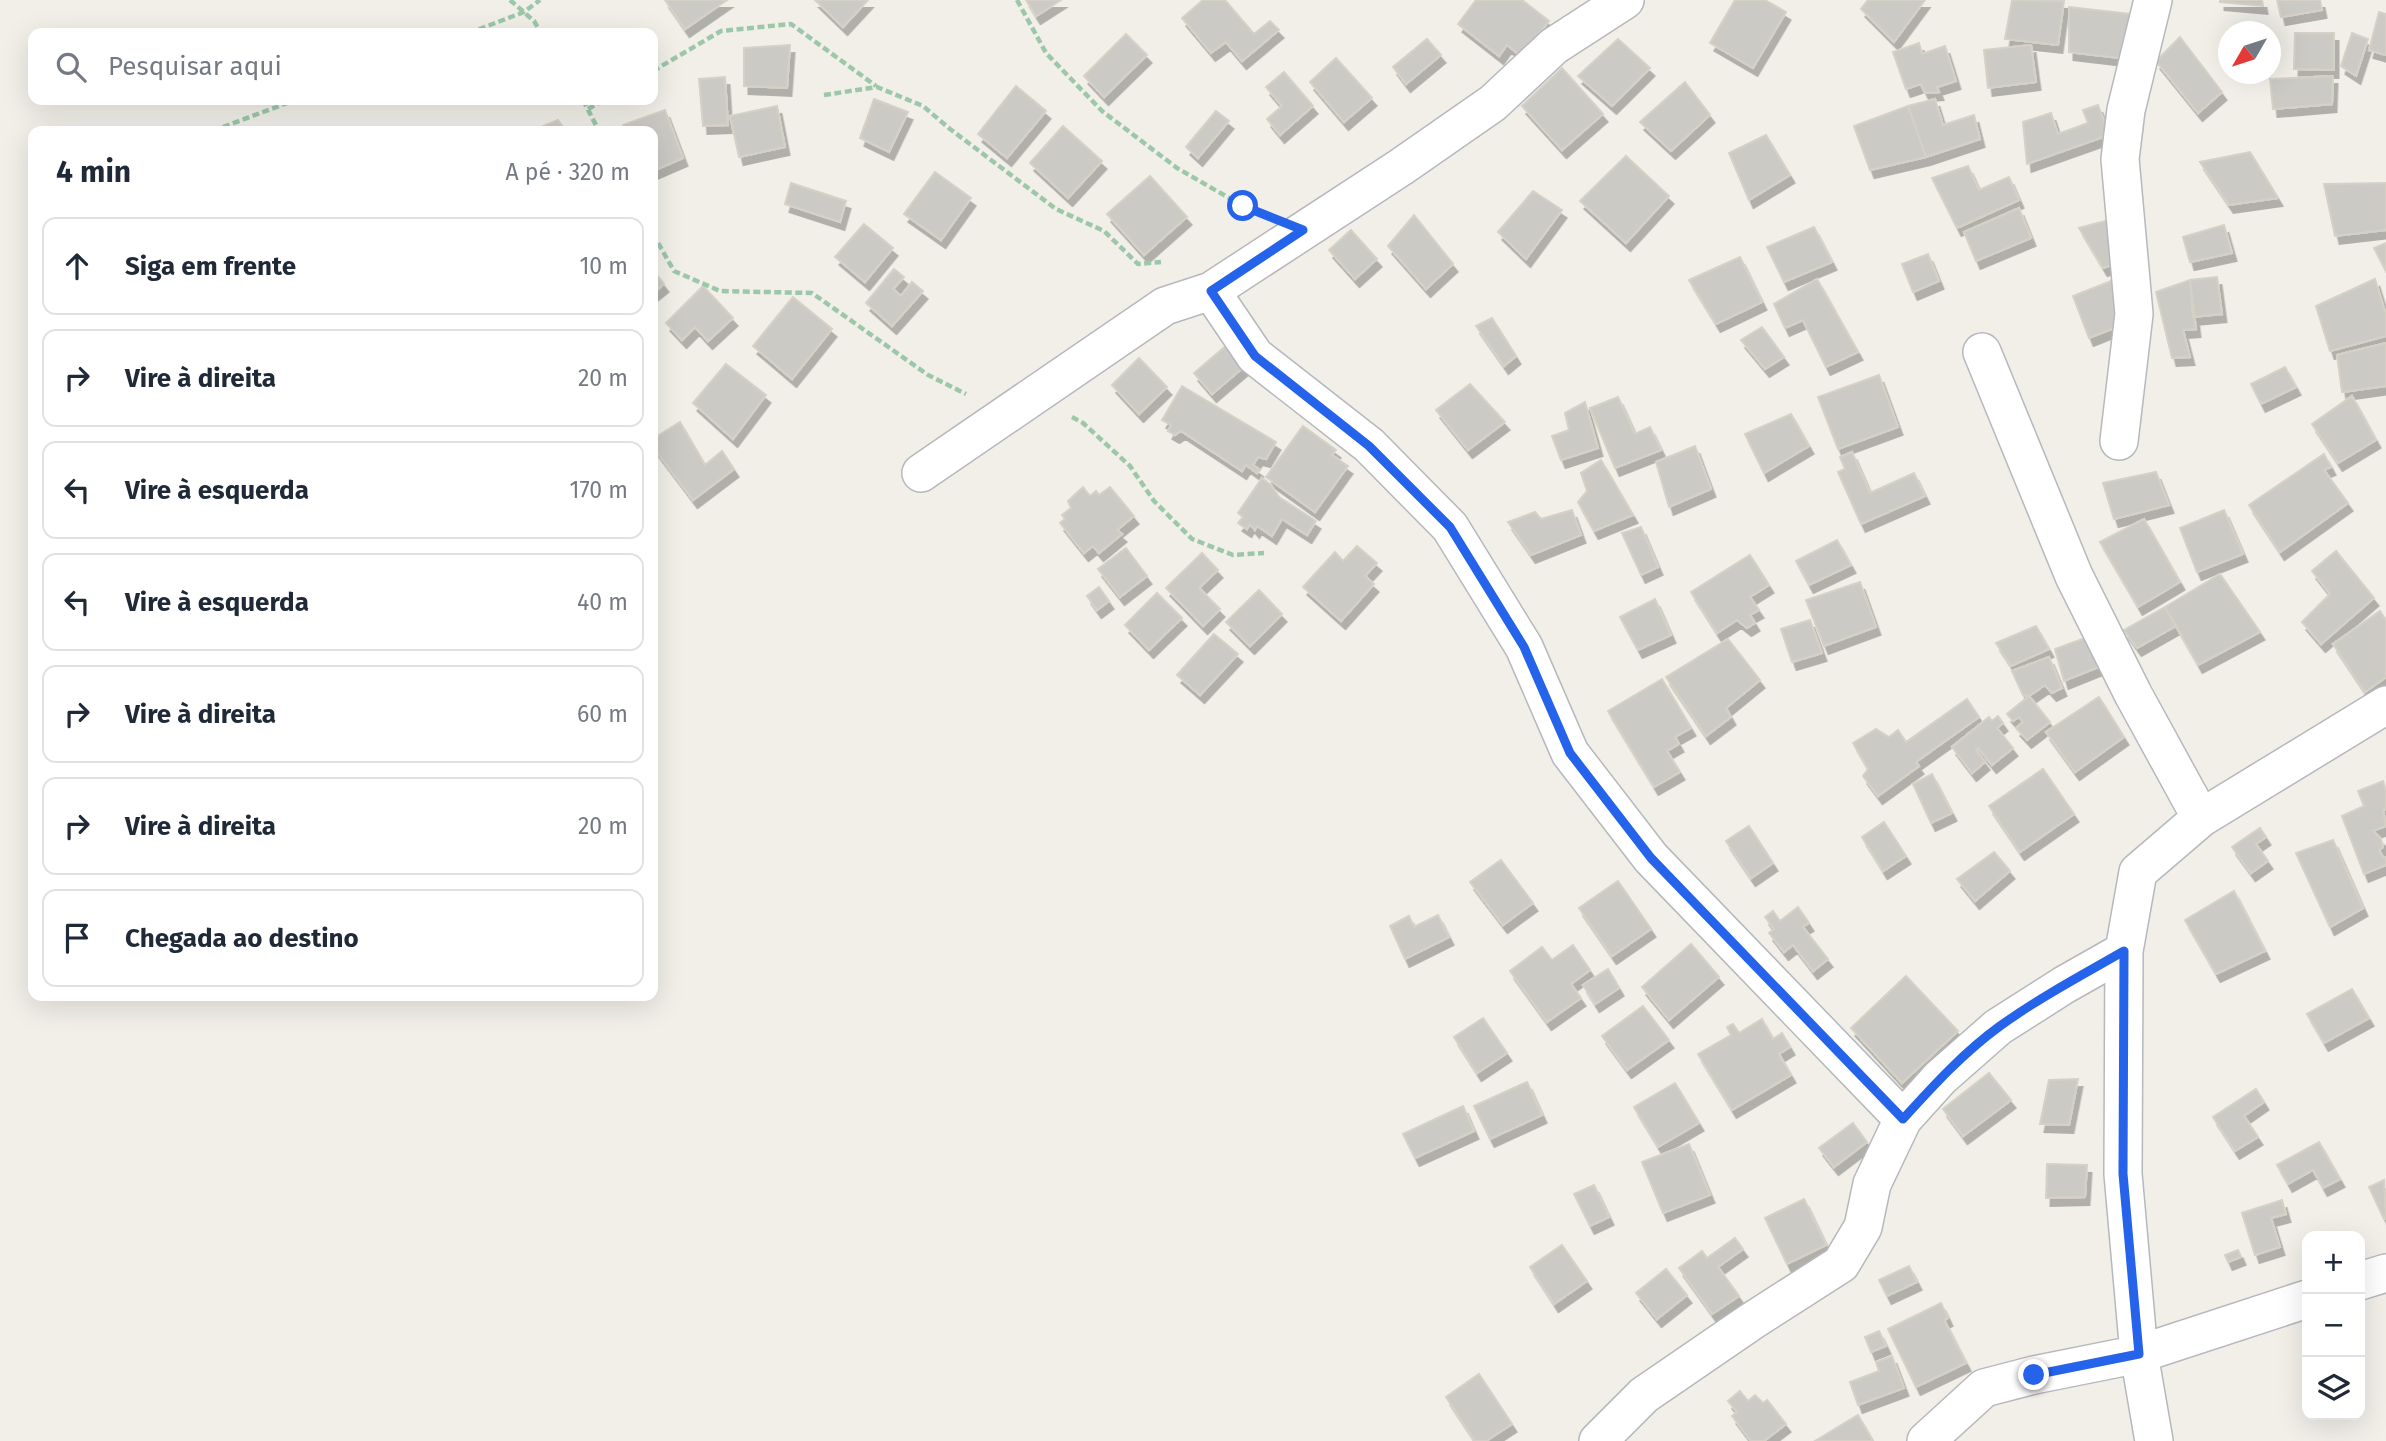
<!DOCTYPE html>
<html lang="pt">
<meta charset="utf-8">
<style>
body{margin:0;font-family:"Fira Sans",sans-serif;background:#f2f2f3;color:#1f2937}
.controls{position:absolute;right:21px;bottom:21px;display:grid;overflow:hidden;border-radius:14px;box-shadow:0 7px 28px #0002}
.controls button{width:63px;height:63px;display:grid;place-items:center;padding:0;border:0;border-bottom:2px solid #e0e1e3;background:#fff;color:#1f2937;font:35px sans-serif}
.compass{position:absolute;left:2218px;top:21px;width:63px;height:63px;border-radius:50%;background:#fff;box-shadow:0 7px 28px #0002;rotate:231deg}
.stop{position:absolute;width:21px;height:21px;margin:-16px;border:5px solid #2563eb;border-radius:50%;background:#fff}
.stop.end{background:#2563eb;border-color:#fff;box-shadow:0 2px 7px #0008}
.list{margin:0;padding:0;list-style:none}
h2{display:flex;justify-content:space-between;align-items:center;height:91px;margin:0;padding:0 28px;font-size:30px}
h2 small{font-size:23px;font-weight:400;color:#747a83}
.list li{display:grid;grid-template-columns:46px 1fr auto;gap:21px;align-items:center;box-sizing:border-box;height:98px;margin:0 14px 14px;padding:0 14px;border:2px solid #e0e1e3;border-radius:14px}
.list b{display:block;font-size:26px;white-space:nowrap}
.list em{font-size:23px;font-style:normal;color:#747a83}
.icon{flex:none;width:38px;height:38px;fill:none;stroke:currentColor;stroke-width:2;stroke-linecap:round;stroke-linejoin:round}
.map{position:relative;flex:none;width:2386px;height:1441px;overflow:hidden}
.search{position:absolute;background:#fff;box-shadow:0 7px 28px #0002;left:28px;top:28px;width:630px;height:77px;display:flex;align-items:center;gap:18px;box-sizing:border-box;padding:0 24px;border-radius:14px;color:#747a83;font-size:26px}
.panel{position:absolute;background:#fff;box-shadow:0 7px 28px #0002;left:28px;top:126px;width:630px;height:875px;border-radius:14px}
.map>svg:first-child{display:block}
</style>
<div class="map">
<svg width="2386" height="1441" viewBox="0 0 2386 1441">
<defs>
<filter id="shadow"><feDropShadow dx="4.5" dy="8" stdDeviation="0" flood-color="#0004"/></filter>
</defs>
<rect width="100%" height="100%" fill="#f1efe8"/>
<!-- building -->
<path fill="#cccac5" stroke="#d6d1c6" stroke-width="2" filter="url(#shadow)" d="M665 0H727L685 29Z
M815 0H868L843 27Z
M1026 0H1061L1036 16Z
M1203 0H1225L1254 34 1270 21 1279 30 1242 61 1226 42 1211 53 1182 18Z
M1476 0H1522L1549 21 1521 56 1507 45 1499 56 1458 24Z
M1735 0H1765L1786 12 1753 68 1710 43Z
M1868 0H1925L1894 42 1861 9Z
M2012 0 2064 1 2058 45 2005 39Z
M2220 0H2262L2263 6 2220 2Z
M2277 0H2320L2322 10 2281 17Z
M2069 7 2130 14 2127 59 2069 52Z
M2379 12 2386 14V55L2369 50Z
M2295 33H2334V70L2294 69Z
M2352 33 2368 39 2356 76 2341 66Z
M1126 34 1147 55 1104 97 1084 76Z
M2180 37 2222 92 2198 113 2156 61Z
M1427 39 1441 55 1406 84 1393 67Z
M1618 39 1650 68 1612 106 1578 76Z
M1919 43 1922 54 1945 46 1956 81 1937 87 1939 92 1925 93 1921 84 1906 89 1893 52Z
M790 45 787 88 744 86V48Z
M2031 45 2036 82 1988 88 1984 50Z
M1336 58 1372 98 1344 122 1310 82Z
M1562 68 1603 114 1562 150 1522 106Z
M1284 72 1313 106 1280 135 1267 119 1282 106 1266 87Z
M2333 76 2332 104 2273 109 2270 79Z
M725 77 728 125 703 126 699 79Z
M1685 82 1710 115 1671 151 1640 122Z
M1016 86 1046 111 1007 158 978 134Z
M874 99 908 112 889 152 860 138Z
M1935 99 1943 125 1974 115 1980 139 1926 157 1908 106Z
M2098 105 2109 135 2027 164 2023 122 2051 113 2058 134 2088 123 2083 110Z
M777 106 785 147 739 157 730 116Z
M1908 106 1926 157 1870 170 1854 126Z
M665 110 683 158 653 171V131H625L623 125Z
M1216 111 1229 121 1198 158 1186 147Z
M558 120 566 131H532Z
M1063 126 1102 161 1068 198 1030 163Z
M1766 135 1790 175 1749 200 1729 153Z
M2250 152 2278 198 2229 205 2200 162Z
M1626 156 1669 196 1626 243 1580 201Z
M1968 166 1979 190 2009 177 2019 200 1957 228 1932 178Z
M935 172 971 198 941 240 904 214Z
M1150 176 1187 217 1144 255 1107 214Z
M791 183 846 201 840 222 785 204Z
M2386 183V230L2335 236 2324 184Z
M1533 191 1562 210 1526 259 1498 232Z
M2019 208 2031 238 1976 261 1964 232Z
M1414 215 1453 264 1426 289 1388 246Z
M2117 218 2120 262 2103 268 2079 228Z
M864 224 893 248 865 282 835 257Z
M2224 225 2232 253 2190 262 2183 237Z
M1814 227 1832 262 1784 282 1767 247Z
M1351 230 1377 259 1355 279 1329 250Z
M2386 243V271L2374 248Z
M1928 254 1939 281 1913 292 1902 264Z
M1740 257 1762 302 1716 324 1689 280Z
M894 269 904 277 893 289 901 296 912 282 923 291 892 326 866 303Z
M653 270 664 284 653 293Z
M2217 277 2222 314 2193 317 2190 280Z
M1817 279 1858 352 1826 367 1803 320 1785 328 1774 304Z
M2116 279 2132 321 2089 338 2073 296Z
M2375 279 2386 315V336L2330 351 2316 306Z
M2190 280 2196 329 2183 330 2190 357 2172 358 2156 292Z
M703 286 733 318 708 341 695 327 682 340 666 323Z
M793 297 832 329 792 379 753 346Z
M1492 318 1516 356 1504 366 1476 326Z
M1762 327 1784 357 1765 369 1741 340Z
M2386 343V386L2342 392 2337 355Z
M1227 345 1245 366 1212 394 1194 373Z
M1139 358 1167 387 1139 414 1112 385Z
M726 364 766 395 733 439 693 403Z
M2285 367 2296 387 2261 404 2251 384Z
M1879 375 1898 427 1838 449 1818 397Z
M1470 384 1505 422 1468 450 1436 410Z
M1182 386 1276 442 1266 459 1258 457 1253 465 1259 469 1257 473 1246 465 1242 471 1181 431 1175 435 1168 431 1171 425 1162 420Z
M2352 396 2376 440 2338 463 2312 424Z
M1618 397 1635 434 1650 427 1661 450 1615 468 1590 408Z
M1585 402 1598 448 1561 460 1552 436 1569 430 1565 413Z
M1791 414 1809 446 1764 473 1745 434Z
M680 422 705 465 722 451 734 469 693 500 653 447V439Z
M1303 426 1336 450 1332 455 1348 466 1315 512 1266 477Z
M1695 446 1711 489 1669 507 1656 462Z
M1852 452 1870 493 1914 473 1925 496 1861 524 1838 472 1845 469 1840 457Z
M2324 454 2331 467 2324 470 2348 503 2280 552 2249 505Z
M1601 460 1633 515 1594 531 1578 502 1587 491 1581 473Z
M2156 472 2169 505 2114 519 2103 483Z
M1262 478 1271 485 1279 497 1316 521 1307 535 1282 519 1272 536 1257 526 1255 530 1250 524 1247 529 1238 523 1243 517 1238 513Z
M1083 487 1090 496 1096 491 1099 495 1110 487 1134 516 1117 530 1122 534 1099 553 1093 546 1084 553 1060 523 1065 519 1062 515 1071 508 1068 501Z
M1572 510 1581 535 1531 555 1508 522 1535 512 1541 519Z
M2224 510 2243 554 2197 572 2180 528Z
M2144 519 2180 582 2138 607 2100 542Z
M1641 527 1658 567 1641 575 1622 533Z
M1837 540 1851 565 1809 585 1796 561Z
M1357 546 1377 563 1365 576 1374 584 1341 621 1303 587 1335 552 1343 561Z
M1126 548 1147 576 1120 597 1098 569Z
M2336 551 2374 598 2321 644 2302 622 2330 594 2312 571Z
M1202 553 1218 570 1199 588 1220 609 1203 626 1166 588Z
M1750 555 1769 585 1750 597 1759 610 1750 615 1755 623 1747 628 1737 620 1717 633 1691 592Z
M2220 574 2260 632 2198 665 2165 607Z
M1860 582 1876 627 1824 646 1806 600Z
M1099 587 1109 601 1097 610 1087 596Z
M1259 590 1282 614 1250 646 1226 622Z
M1157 593 1182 618 1149 650 1125 625Z
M1655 599 1671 635 1638 650 1620 617Z
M2165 607 2176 626 2137 648 2124 630Z
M2380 611 2386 620V677L2365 692 2333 644Z
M1810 620 1822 653 1792 662 1781 629Z
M2036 626 2049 649 2011 666 1996 643Z
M1214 634 1238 654 1200 695 1177 675Z
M2085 638 2101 666 2064 681 2055 649Z
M1728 639 1760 680 1726 708 1731 717 1706 736 1666 677Z
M2049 657 2062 688 2052 693 2045 685 2029 696 2023 695 2012 671Z
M1662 679 1691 728 1675 737 1679 744 1667 751 1680 772 1654 787 1608 711Z
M2029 696 2050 722 2027 740 2016 728 2023 722 2019 717 2013 721 2007 714Z
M2099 697 2124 737 2075 772 2046 732Z
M1967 699 1979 717 1916 762 1919 766 1878 796 1863 776 1868 769 1853 743 1876 729 1889 737 1898 730 1906 742Z
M1998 716 2003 723 1997 728 2013 748 1992 765 1978 748 1976 750 1985 762 1972 773 1952 747 1989 717 1992 721Z
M2043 769 2074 814 2020 852 1989 806Z
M1932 774 1952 813 1931 823 1913 784Z
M2383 781 2386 791V809L2383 810 2386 826 2373 831 2381 839 2383 847 2379 850 2383 857H2386V865L2364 874 2342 816 2364 806 2358 791Z
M1884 822 1906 856 1883 871 1862 837Z
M1749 826 1773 863 1751 878 1726 841Z
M2260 828 2266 837 2256 844 2268 861 2251 873 2232 847Z
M2333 840 2363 908 2330 927 2296 853Z
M1994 852 2010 871 1975 901 1957 879Z
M1501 860 1533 903 1503 925 1470 882Z
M1618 881 1651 929 1612 956 1579 908Z
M2234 891 2265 951 2216 974 2185 920Z
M1798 907 1809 923 1803 927 1828 959 1813 971 1793 945 1784 952 1769 933 1774 929 1765 917 1773 911 1780 921Z
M1438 915 1449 937 1405 959 1390 926 1409 916 1414 927Z
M1691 944 1719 977 1669 1020 1642 987Z
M1573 945 1590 970 1571 984 1581 998 1547 1022 1510 971 1542 947 1552 960Z
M1608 969 1619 988 1595 1004 1583 985Z
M1906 976 1958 1031 1902 1083 1851 1028Z
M2352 989 2369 1018 2324 1043 2307 1014Z
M1643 1006 1669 1040 1627 1070 1602 1036Z
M1483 1018 1507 1053 1477 1073 1454 1037Z
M1762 1019 1773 1039 1782 1033 1790 1047 1779 1054 1791 1075 1732 1110 1698 1054 1731 1035 1727 1027 1733 1024 1739 1033Z
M1989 1073 2011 1100 1963 1136 1943 1109Z
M2078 1079 2069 1125 2040 1124 2049 1080Z
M1527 1082 1542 1115 1490 1139 1474 1106Z
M1675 1083 1699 1123 1658 1147 1634 1107Z
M2256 1089 2264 1102 2244 1116 2258 1137 2235 1151 2213 1117Z
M1463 1106 1474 1131 1415 1158 1403 1134Z
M1853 1123 1867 1142 1834 1167 1819 1148Z
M2319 1142 2340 1179 2323 1188 2313 1170 2288 1184 2277 1165Z
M1689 1144 1710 1195 1663 1213 1642 1162Z
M2047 1164 2087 1165 2085 1197 2046 1198Z
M2384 1180 2386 1218 2384 1219 2369 1187Z
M1594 1185 1609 1217 1590 1226 1574 1194Z
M1804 1199 1826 1245 1787 1264 1765 1218Z
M2282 1200 2286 1214 2271 1218 2280 1247 2255 1255 2242 1213Z
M1735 1238 1743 1249 1718 1267 1739 1296 1712 1314 1679 1268 1702 1251 1707 1258Z
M1562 1245 1587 1281 1554 1304 1530 1267Z
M2238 1250 2241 1257 2228 1262 2225 1255Z
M1909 1266 1917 1282 1887 1296 1879 1280Z
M1666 1269 1687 1295 1657 1319 1636 1293Z
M1941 1303 1948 1318 1944 1320 1966 1363 1916 1387 1888 1329Z
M1879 1331 1886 1346 1871 1352 1865 1337Z
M1892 1356 1904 1388 1858 1405 1850 1382 1879 1371 1876 1362Z
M1479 1374 1512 1424 1486 1441H1475L1446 1397Z
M1740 1391 1748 1401 1755 1395 1763 1403 1767 1400 1786 1424 1764 1441H1751L1732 1416 1737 1412 1728 1401Z
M1858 1415 1873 1441H1815Z"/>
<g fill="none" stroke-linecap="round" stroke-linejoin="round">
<!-- street casing -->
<g stroke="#b5b8bc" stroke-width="40">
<path id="street" d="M1211 291 1255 356 1369 445 1450 527 1524 647 1570 753 1651 858 1903 1119
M1982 352 2074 576 2133 694 2201 818
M2119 441 2134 314 2120 159 2126 110 2153 0
M921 473 1165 306 1211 291 1401 167 1493 103 1554 46 1625 0
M2360 1281 2386 1273
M1598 1441 1644 1395 1752 1321 1841 1264 1863 1227 1872 1184 1903 1119 1940 1078 1998 1027 2064 985 2124 951
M1926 1441 1984 1388 2034 1375 2139 1354 2307 1299
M2154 1441 2139 1354 2123 1174 2124 951 2138 872 2201 818 2386 705"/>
</g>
<!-- path -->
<path stroke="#9cc7a9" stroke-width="4.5" stroke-dasharray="7 3.5" stroke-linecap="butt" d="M510 0 534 21 541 33
M1017 0 1046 53 1102 111 1177 168 1243 206 1257 212
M469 33 524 12 540 0
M653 71 721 31 791 24 876 86
M824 95 877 87 923 106 950 129 1056 209 1104 231 1138 264 1161 262
M583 100 599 131
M588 109 604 100
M223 127 295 100
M653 234 674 271 720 291 812 293 928 375 966 394
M1072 417 1083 423 1130 466 1154 501 1192 539 1233 555 1264 553"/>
<!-- street -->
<use href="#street" stroke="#fff" stroke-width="37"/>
</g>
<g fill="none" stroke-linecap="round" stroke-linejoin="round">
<!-- route -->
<path stroke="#2563eb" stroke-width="9" d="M1243 206 1303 230 1211 291 1255 356 1369 446 1450 527 1524 647 1570 753 1651 858 1903 1119C1933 1086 1964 1052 2000 1026 2039 998 2082 975 2124 951L2123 1174 2139 1354 2034 1375"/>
</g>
</svg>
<div class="controls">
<button>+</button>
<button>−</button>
<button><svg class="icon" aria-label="layers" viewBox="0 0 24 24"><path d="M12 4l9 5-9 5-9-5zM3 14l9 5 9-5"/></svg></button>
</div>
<svg class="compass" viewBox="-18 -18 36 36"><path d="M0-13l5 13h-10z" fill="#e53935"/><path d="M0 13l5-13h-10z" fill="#747a83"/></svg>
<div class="stop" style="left:1243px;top:206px"></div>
<div class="stop end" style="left:2034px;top:1375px"></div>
<div class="search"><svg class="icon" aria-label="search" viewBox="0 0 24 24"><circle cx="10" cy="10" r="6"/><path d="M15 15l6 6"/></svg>Pesquisar aqui</div>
<section class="panel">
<h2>4 min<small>A pé · 320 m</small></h2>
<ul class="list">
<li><svg class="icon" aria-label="ahead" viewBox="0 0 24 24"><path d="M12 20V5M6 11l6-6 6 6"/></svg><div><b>Siga em frente</b></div><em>10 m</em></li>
<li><svg class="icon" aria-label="right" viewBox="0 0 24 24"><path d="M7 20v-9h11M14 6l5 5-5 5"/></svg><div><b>Vire à direita</b></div><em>20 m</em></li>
<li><svg class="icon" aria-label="left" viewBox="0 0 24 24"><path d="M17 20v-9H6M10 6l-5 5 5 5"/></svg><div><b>Vire à esquerda</b></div><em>170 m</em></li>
<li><svg class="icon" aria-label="left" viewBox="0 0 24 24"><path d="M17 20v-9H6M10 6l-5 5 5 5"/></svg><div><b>Vire à esquerda</b></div><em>40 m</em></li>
<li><svg class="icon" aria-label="right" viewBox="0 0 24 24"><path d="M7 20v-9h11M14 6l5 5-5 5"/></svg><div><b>Vire à direita</b></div><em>60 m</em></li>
<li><svg class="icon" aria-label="right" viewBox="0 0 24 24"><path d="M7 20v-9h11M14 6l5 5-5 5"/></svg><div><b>Vire à direita</b></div><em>20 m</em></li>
<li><svg class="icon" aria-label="arrive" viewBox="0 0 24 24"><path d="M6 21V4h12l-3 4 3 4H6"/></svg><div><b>Chegada ao destino</b></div></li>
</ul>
</section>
</div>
